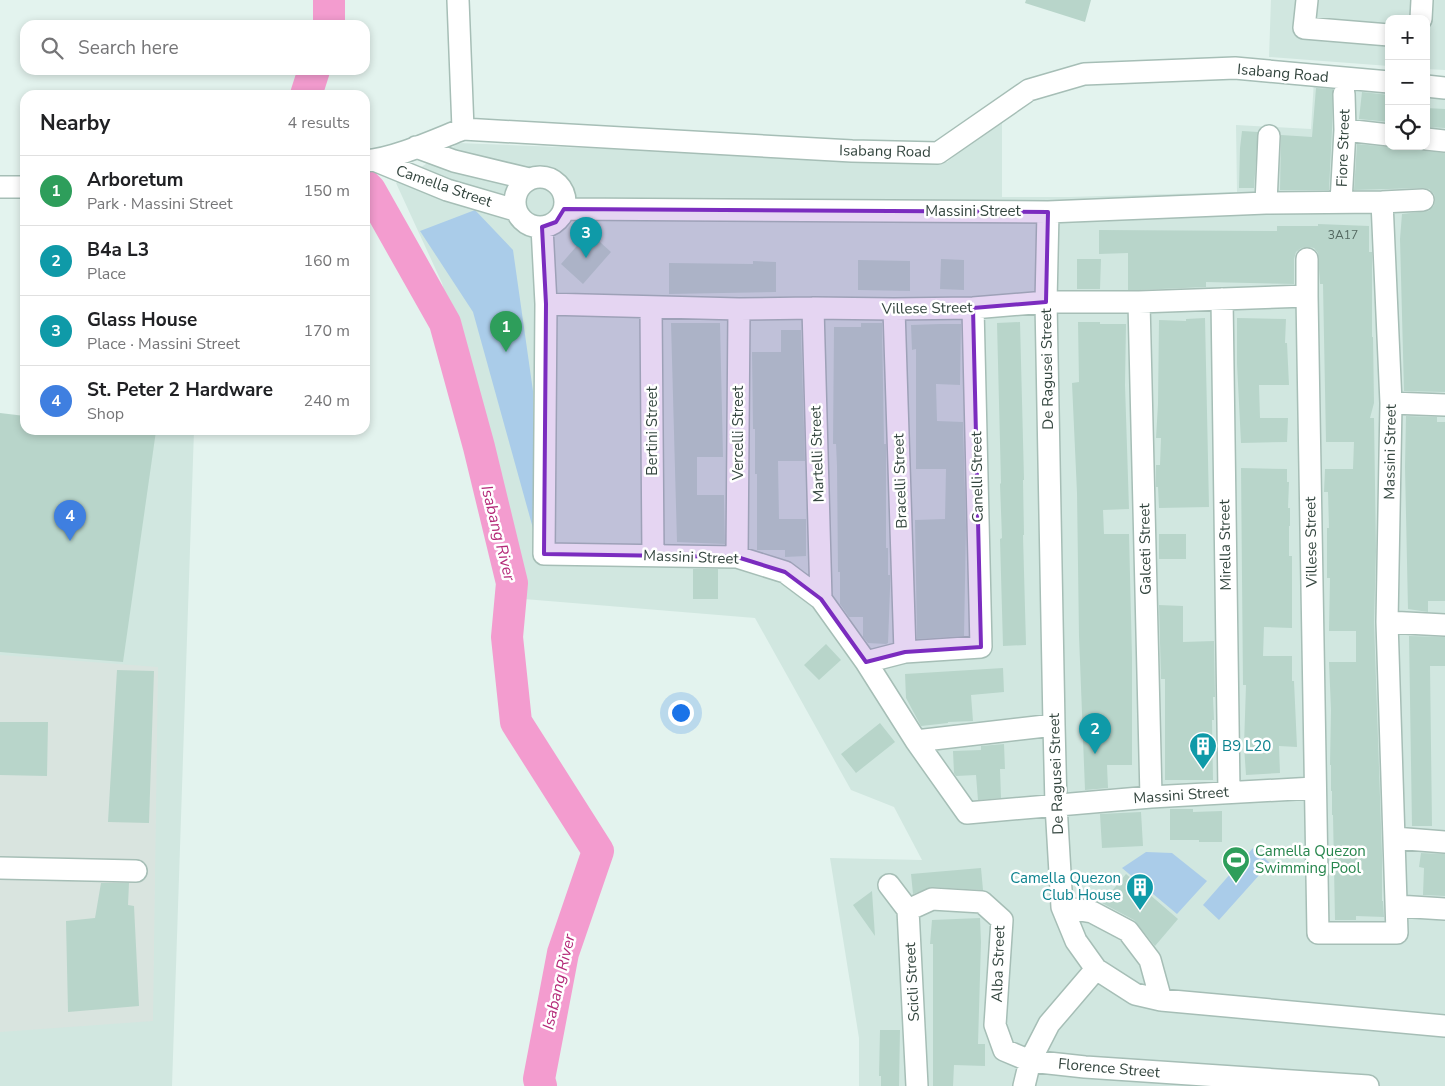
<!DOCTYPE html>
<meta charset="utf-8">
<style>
body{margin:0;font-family:"Nunito Sans",sans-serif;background:#f2f2f2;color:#202124}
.controls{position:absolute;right:15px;top:15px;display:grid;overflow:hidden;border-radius:10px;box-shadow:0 2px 8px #0003}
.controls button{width:45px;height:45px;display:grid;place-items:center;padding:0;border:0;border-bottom:1px solid #e0e0e0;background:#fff;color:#202124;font:25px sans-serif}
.you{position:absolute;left:680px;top:712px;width:18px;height:18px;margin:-12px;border:4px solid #fff;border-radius:50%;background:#1a73e8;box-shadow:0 0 0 8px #1a73e833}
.badge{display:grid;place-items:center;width:32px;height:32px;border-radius:50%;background:#18852b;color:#fff;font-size:16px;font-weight:700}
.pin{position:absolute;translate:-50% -41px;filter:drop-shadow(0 1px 2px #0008)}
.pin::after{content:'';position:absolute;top:26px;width:18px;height:15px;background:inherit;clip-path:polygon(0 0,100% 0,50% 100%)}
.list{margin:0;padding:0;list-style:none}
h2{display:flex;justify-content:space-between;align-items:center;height:65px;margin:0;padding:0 20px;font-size:21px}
h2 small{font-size:16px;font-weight:400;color:#757577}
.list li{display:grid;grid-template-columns:32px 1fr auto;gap:15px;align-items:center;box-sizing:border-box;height:70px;padding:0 20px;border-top:1px solid #e0e0e0}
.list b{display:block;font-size:19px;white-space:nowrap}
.list p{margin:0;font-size:16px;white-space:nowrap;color:#757577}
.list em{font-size:16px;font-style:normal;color:#757577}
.icon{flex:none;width:28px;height:28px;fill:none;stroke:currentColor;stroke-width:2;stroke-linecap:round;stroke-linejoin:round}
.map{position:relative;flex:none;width:1445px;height:1086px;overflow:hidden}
.search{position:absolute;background:#fff;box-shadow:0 2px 8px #0003;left:20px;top:20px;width:350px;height:55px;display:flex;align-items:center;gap:12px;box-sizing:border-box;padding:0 18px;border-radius:15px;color:#757577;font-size:19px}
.panel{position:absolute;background:#fff;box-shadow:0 2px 8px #0003;left:20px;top:90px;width:350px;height:345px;border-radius:15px}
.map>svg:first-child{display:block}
</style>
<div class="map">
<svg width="1445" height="1086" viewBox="0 0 1445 1086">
<rect width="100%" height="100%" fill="#e3f3ee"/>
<!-- residential -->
<path fill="#d1e7e0" d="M1271 0H1445V70L1426 69V19H1389V66L1269 57Z
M1314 80 1389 90V146H1426V95L1445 98V1086H859V1038L830 858 922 860 894 807 851 790 755 618 524 599 442 283 396 183 459 143 947 162 1002 116V197H1069L1237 192 1236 125 1311 129Z
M0 415 25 430H194L172 1086H0Z"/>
<!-- industrial -->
<path fill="#d9e4df" d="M0 655 158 667 153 1021 0 1032Z"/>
<!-- green -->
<path fill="#aacce9" d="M475 210 513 250 533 391 534 532 473 312 420 231Z
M1253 848 1270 863 1219 920 1203 905Z
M1146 852 1172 853 1207 881 1177 914 1122 868Z"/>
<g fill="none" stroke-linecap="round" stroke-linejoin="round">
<!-- river -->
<path stroke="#f39ccf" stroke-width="32" d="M329 25V0
M306 95 314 70
M365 185 370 190 445 323 479 447 512 583 507 637 516 722 598 851 563 953 539 1079 541 1086"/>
</g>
<!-- building -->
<path fill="#b8d5ca" d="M1026 0H1091L1085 22 1025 3Z
M1316 88 1333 89 1332 130 1329 190H1280L1281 135 1312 137Z
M1362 92 1389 95V122L1359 119Z
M1426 108 1445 109V128L1426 127Z
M1242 131 1258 132 1254 188H1239L1240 148Z
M1357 144 1388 147 1416 146 1425 151 1445 153V392L1404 391 1400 239 1402 214 1429 211 1434 205 1435 200 1434 194 1429 189 1422 188 1354 190Z
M1318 224 1369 226V252H1372V337H1373L1374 403 1370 418H1374L1376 551 1374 622 1382 855V901H1383L1384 917 1356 916V920H1335L1333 815H1332V791H1331V765H1330L1331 710 1329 662H1356V631H1329L1330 578H1327V528H1329L1328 492H1324L1325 469H1353L1354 442H1326L1323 284H1320L1318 253 1314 248 1307 247 1301 248 1296 252 1294 259V284L1206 282V287L1139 290H1128V253L1099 254V230L1277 231V226H1318Z
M589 232 611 252 583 284 561 264Z
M941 259 964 260V290L940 289Z
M1077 259H1101L1100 289H1077Z
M858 260 910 261V291L858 290Z
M753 261 776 262V292L669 294V263L753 264Z
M1205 318 1209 507 1159 508 1158 487H1156V465H1160L1161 438H1156L1158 404 1159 320 1186 321V319Z
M1237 318 1286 319 1285 343H1287L1289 385H1259L1260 418H1288L1287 442 1241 443 1237 364Z
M1020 322 1024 480H1023L1024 535H1023L1026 645 1003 646 1000 539 1002 538 1000 484 1001 483 997 323Z
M1078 322H1100V324H1126L1125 385 1129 509 1103 510 1104 534H1129L1132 658V765H1107L1108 788 1085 790 1079 636 1077 493 1072 383 1079 382Z
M671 323H720L723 457H697V495H724L725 544 677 542Z
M861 323H882L884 444H886V548H888V575H890V589L888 643 886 644 868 643 863 637V617H849L840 604V572H838L837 466 836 444H833L834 327H861Z
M940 324H961L960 385 936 384 937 421 963 422 966 527 964 636 917 639 915 520 945 519 946 469H916V349L912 350 911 325Z
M781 330H801L805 461H778L779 519H806V556L785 557V550H757V474H755V429H753L752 352H781Z
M0 413 25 416V430L156 431 123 662 0 652Z
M1406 416 1437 417V422H1445V601H1428V612L1408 609 1405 467Z
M1241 468 1287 469V482H1289L1288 508H1290V526H1289V556H1292V628L1264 627 1263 656H1292V681H1294L1297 747 1279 746 1280 773 1246 775 1244 746 1246 685H1243Z
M1159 534H1186V559H1159Z
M693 569H718V599H693Z
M1159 605 1183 606V642L1214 641 1215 697H1213L1214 720H1212L1213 780H1165V679H1161Z
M1409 636 1445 637V666H1430L1432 826H1412Z
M826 644 841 660 819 680 804 665Z
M1003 668 1004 692 971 695 973 721 948 722V723L921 726 906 698 905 674Z
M117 670 154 671 149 823 108 822Z
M0 722H48L47 776 0 775Z
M880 723 895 742 856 773 841 754Z
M1004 744 1005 769H1000L1001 798 978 800 976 775 956 776 954 773 953 751 981 750V746Z
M1170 809H1193V812L1222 811V842H1199V840H1170Z
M1141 812 1143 846 1102 848 1100 814Z
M1421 853 1445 854V896L1423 895 1424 868 1419 867Z
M981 868 983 890 932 887 913 894 911 874Z
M1126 874 1178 919 1155 946 1134 920 1102 903Z
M101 883H129L128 905 134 906 139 1006 68 1012 66 921 95 918Z
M872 891 875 936 853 905Z
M980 918 981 942 978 1044H985V1066L954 1065 953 1086H933V944H930L932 920Z
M880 1030H900L899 1086H881V1076H879Z"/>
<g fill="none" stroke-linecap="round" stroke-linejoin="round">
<!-- minor casing -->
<g stroke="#a6beb6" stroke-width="24">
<path id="minor" d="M458 0 463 129
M1307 0 1304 28 1389 35
M1421 19 1422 0
M1426 86 1445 88
M1345 130 1389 135
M1426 139 1445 141
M416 147 454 161 529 179
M374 160 447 190 515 210
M365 161C394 159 435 140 463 129L852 151 938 153 1029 90 1084 74 1235 68 1389 82
M515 202a25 25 0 1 1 50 0a25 25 0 1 1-50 0Z
M0 187H25
M1341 202 1345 130 1344 94
M1266 203 1269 136
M564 209 1048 212 1266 203 1382 202 1423 200
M1048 212 1046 302 1054 725 1056 805 1062 907 1076 941 1096 969 1135 994 1161 1000 1445 1026
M542 227 546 304 544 554 737 557 785 572 821 599 866 662 916 741 967 813 1151 797 1314 788
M1307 259V296
M1222 299 1229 792
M1139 302 1151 797
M546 304 739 309 813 308 894 309 973 308 1046 302H1139L1307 296 1318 933H1397L1387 622 1391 403 1382 202
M651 307 653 555
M813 308 821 599
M894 309 905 652
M1391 403 1445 405
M737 557 739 309
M1387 622 1445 625
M866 662 905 652 981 647 973 308
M916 741 1054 725
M1394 838 1445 842
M0 868 136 871
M889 885 908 910 917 1086
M1397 906 1445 909
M1062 907 1092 912 1128 931 1150 960 1161 1000
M908 910 932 899 982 902 1002 920 995 1025 1004 1050 1030 1061 1085 1067 1368 1086
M1024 1086 1030 1061 1049 1024 1096 969"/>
</g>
<!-- minor -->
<use href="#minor" stroke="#fff" stroke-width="21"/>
</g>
<!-- marked area -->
<path fill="#7b2cbf" fill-opacity="0.2" stroke="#7b2cbf" stroke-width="4" stroke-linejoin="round" d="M564 209 1048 212 1046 302 973 308 981 647 905 652 866 662 821 599 785 572 737 557 544 554 546 304 542 227 556 222Z"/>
<!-- icons -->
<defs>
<g id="building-pin" transform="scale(1.4375)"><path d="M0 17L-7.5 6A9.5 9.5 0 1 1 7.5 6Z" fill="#0f9aa8" stroke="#fff"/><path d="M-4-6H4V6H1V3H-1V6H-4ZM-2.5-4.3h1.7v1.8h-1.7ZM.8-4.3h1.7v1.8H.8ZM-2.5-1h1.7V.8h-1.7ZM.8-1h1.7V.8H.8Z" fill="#fff"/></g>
<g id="stadium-pin" transform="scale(1.4375)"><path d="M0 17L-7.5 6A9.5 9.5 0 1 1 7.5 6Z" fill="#2e9e5b" stroke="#fff"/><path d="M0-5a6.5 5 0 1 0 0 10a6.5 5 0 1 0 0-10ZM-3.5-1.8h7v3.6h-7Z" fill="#fff"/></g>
</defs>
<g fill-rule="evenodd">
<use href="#building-pin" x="1203" y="746"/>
<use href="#stadium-pin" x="1236" y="860"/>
<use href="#building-pin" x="1140" y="887"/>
</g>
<g text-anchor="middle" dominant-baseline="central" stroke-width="5" stroke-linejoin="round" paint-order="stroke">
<!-- number labels -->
<g font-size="12" fill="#546961">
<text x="1343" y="235">3A17</text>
</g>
<!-- street labels -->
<g font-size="15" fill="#33453e" stroke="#fff">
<text transform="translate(1283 73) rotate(5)">Isabang Road</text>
<text transform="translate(1343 148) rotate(-88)">Fiore Street</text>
<text transform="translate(885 151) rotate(1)">Isabang Road</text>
<text transform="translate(444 186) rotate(19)">Camella Street</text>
<text x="973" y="211">Massini Street</text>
<text transform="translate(927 308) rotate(-1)">Villese Street</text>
<text transform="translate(1047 369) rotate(-91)">De Ragusei Street</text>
<text transform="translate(652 431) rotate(-90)">Bertini Street</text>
<text transform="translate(738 433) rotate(-90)">Vercelli Street</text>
<text transform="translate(1390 452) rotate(-89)">Massini Street</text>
<text transform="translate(817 454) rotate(-92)">Martelli Street</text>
<text transform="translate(977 477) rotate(-91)">Canelli Street</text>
<text transform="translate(900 481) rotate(-92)">Bracelli Street</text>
<text transform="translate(1311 542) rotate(-91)">Villese Street</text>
<text transform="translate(1225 545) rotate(-91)">Mirella Street</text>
<text transform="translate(1145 549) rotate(-91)">Galceti Street</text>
<text transform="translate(691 557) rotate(2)">Massini Street</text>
<text transform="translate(1056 774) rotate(-92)">De Ragusei Street</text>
<text transform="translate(1181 795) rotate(-4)">Massini Street</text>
<text transform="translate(998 964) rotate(-88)">Alba Street</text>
<text transform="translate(912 982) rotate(-93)">Scicli Street</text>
<text transform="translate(1109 1068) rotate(5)">Florence Street</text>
</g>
<!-- culture labels -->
<g font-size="15" fill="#0d838f" stroke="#fff" text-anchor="start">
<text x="1222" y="746">B9 L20</text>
<text x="1121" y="878" text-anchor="end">Camella Quezon<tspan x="1121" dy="17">Club House</tspan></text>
</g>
<!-- leisure labels -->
<g font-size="15" fill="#27864d" stroke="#fff" text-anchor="start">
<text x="1255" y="851">Camella Quezon<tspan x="1255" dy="17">Swimming Pool</tspan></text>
</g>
<!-- water labels -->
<g font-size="16" font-style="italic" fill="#b42978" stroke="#fff">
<text transform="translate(498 533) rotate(76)">Isabang River</text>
<text transform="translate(559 982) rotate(-77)">Isabang River</text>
</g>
</g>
</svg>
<div class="controls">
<button>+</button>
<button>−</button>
<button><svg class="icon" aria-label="locate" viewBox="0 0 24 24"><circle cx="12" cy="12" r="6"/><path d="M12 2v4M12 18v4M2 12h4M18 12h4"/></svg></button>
</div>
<div class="you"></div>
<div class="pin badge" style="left:506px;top:352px;background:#2e9e5b">1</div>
<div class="pin badge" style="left:1095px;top:754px;background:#0f9aa8">2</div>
<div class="pin badge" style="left:586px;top:258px;background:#0f9aa8">3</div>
<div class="pin badge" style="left:70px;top:541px;background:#3f7fe0">4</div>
<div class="search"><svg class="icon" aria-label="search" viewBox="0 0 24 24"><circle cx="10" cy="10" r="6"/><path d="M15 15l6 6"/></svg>Search here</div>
<section class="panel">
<h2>Nearby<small>4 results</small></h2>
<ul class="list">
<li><span class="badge" style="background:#2e9e5b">1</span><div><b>Arboretum</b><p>Park · Massini Street</p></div><em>150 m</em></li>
<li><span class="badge" style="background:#0f9aa8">2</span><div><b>B4a L3</b><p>Place</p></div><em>160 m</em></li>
<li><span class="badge" style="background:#0f9aa8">3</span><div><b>Glass House</b><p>Place · Massini Street</p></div><em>170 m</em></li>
<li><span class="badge" style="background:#3f7fe0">4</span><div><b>St. Peter 2 Hardware</b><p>Shop</p></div><em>240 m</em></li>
</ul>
</section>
</div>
